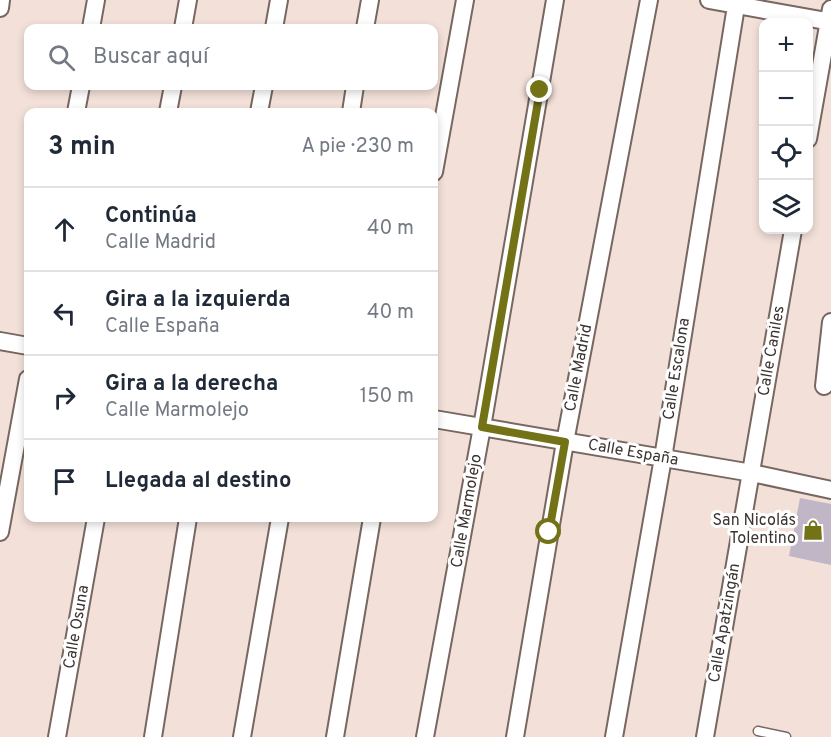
<!DOCTYPE html>
<html lang="es">
<meta charset="utf-8">
<style>
body{margin:0;font-family:Overpass,sans-serif;background:#f2f2f3;color:#1f2937}
.controls{position:absolute;right:18px;top:18px;display:grid;overflow:hidden;border-radius:12px;box-shadow:0 3px 9px #0003}
.controls button{width:54px;height:54px;display:grid;place-items:center;padding:0;border:0;border-bottom:2px solid #e0e1e3;background:#fff;color:#1f2937;font:30px sans-serif}
.stop{position:absolute;width:18px;height:18px;margin:-14px;border:4px solid #747217;border-radius:50%;background:#fff}
.stop.end{background:#747217;border-color:#fff;box-shadow:0 2px 6px #0008}
.list{margin:0;padding:0;list-style:none}
h2{display:flex;justify-content:space-between;align-items:center;height:78px;margin:0;padding:0 24px;font-size:26px}
h2 small{font-size:20px;font-weight:400;color:#747a83}
.list li{display:grid;grid-template-columns:39px 1fr auto;gap:18px;align-items:center;box-sizing:border-box;height:84px;padding:0 24px;border-top:2px solid #e0e1e3}
.list b{display:block;font-size:22px;white-space:nowrap}
.list p{margin:0;font-size:20px;white-space:nowrap;color:#747a83}
.list em{font-size:20px;font-style:normal;color:#747a83}
.icon{flex:none;width:33px;height:33px;fill:none;stroke:currentColor;stroke-width:2;stroke-linecap:round;stroke-linejoin:round}
.map{position:relative;flex:none;width:831px;height:737px;overflow:hidden}
.search{position:absolute;background:#fff;box-shadow:0 3px 9px #0003;left:24px;top:24px;width:414px;height:66px;display:flex;align-items:center;gap:15px;box-sizing:border-box;padding:0 21px;border-radius:12px;color:#747a83;font-size:22px}
.panel{position:absolute;background:#fff;box-shadow:0 3px 9px #0003;left:24px;top:108px;width:414px;height:414px;border-radius:12px}
.map>svg:first-child{display:block}
</style>
<div class="map">
<svg width="831" height="737" viewBox="0 0 831 737">
<rect width="100%" height="100%" fill="#f3e1d9"/>
<!-- building -->
<path fill="#c0b6c5" d="M800 498 831 504V565L789 556Z"/>
<g fill="none" stroke-linecap="round" stroke-linejoin="round">
<!-- lane casing -->
<g stroke="#776760" stroke-width="11">
<path id="lane" d="M758 731 786 737"/>
</g>
<!-- street casing -->
<g stroke="#776760" stroke-width="20">
<path id="street" d="M709 0 831 22
M0 8 1 0
M91 28 96 0
M183 28 188 0
M274 28 279 0
M365 28 370 0
M76 112 81 86
M168 112 173 86
M259 112 264 86
M351 112 355 86
M808 139 831 9
M434 172 465 0
M0 341 28 346
M824 386 831 322
M434 419 752 473 831 490
M0 532 28 379
M57 737 96 518
M153 737 188 518
M242 737 280 518
M335 737 372 518
M425 737 482 427 555 0
M515 737 565 442 649 0
M614 737 663 458 737 0
M705 737 793 230"/>
</g>
<!-- lane -->
<use href="#lane" stroke="#fff" stroke-width="8"/>
<!-- street -->
<use href="#street" stroke="#fff" stroke-width="16"/>
</g>
<g fill="none" stroke-linecap="round" stroke-linejoin="round">
<!-- route -->
<path stroke="#747217" stroke-width="8" d="M540 90 482 427 565 442 549 532"/>
</g>
<!-- icons -->
<defs>
<g id="shop-bare" transform="scale(1.62)"><path d="M-5-2.5h2.3a2.7 3.5 0 0 1 5.4 0H5L5.5 6h-11ZM-1.5-2.5h3a1.5 2.3 0 0 0-3 0Z" fill="#747217" stroke="#fff" stroke-width="2.5" paint-order="stroke"/></g>
</defs>
<g fill-rule="evenodd">
<use href="#shop-bare" x="813" y="530"/>
</g>
<g text-anchor="middle" dominant-baseline="central" stroke-width="6" stroke-linejoin="round" paint-order="stroke">
<!-- street labels -->
<g font-size="16" fill="#3b3431" stroke="#fff">
<text transform="translate(772 351) rotate(-80)">Calle Caniles</text>
<text transform="translate(579 368) rotate(-79)">Calle Madrid</text>
<text transform="translate(677 369) rotate(-81)">Calle Escalona</text>
<text transform="translate(633 453) rotate(10)">Calle España</text>
<text transform="translate(467 511) rotate(-80)">Calle Marmolejo</text>
<text transform="translate(725 623) rotate(-80)">Calle Apatzingán</text>
<text transform="translate(77 627) rotate(-80)">Calle Osuna</text>
</g>
<!-- poi labels -->
<g font-size="16" fill="#3b3431" stroke="#fff" text-anchor="end">
<text x="796" y="521">San Nicolás<tspan x="796" dy="18">Tolentino</tspan></text>
</g>
</g>
</svg>
<div class="controls">
<button>+</button>
<button>−</button>
<button><svg class="icon" aria-label="locate" viewBox="0 0 24 24"><circle cx="12" cy="12" r="6"/><path d="M12 2v4M12 18v4M2 12h4M18 12h4"/></svg></button>
<button><svg class="icon" aria-label="layers" viewBox="0 0 24 24"><path d="M12 4l9 5-9 5-9-5zM3 14l9 5 9-5"/></svg></button>
</div>
<div class="stop" style="left:549px;top:532px"></div>
<div class="stop end" style="left:540px;top:90px"></div>
<div class="search"><svg class="icon" aria-label="search" viewBox="0 0 24 24"><circle cx="10" cy="10" r="6"/><path d="M15 15l6 6"/></svg>Buscar aquí</div>
<section class="panel">
<h2>3 min<small>A pie · 230 m</small></h2>
<ul class="list">
<li><svg class="icon" aria-label="ahead" viewBox="0 0 24 24"><path d="M12 20V5M6 11l6-6 6 6"/></svg><div><b>Continúa</b><p>Calle Madrid</p></div><em>40 m</em></li>
<li><svg class="icon" aria-label="left" viewBox="0 0 24 24"><path d="M17 20v-9H6M10 6l-5 5 5 5"/></svg><div><b>Gira a la izquierda</b><p>Calle España</p></div><em>40 m</em></li>
<li><svg class="icon" aria-label="right" viewBox="0 0 24 24"><path d="M7 20v-9h11M14 6l5 5-5 5"/></svg><div><b>Gira a la derecha</b><p>Calle Marmolejo</p></div><em>150 m</em></li>
<li><svg class="icon" aria-label="arrive" viewBox="0 0 24 24"><path d="M6 21V4h12l-3 4 3 4H6"/></svg><div><b>Llegada al destino</b></div></li>
</ul>
</section>
</div>
